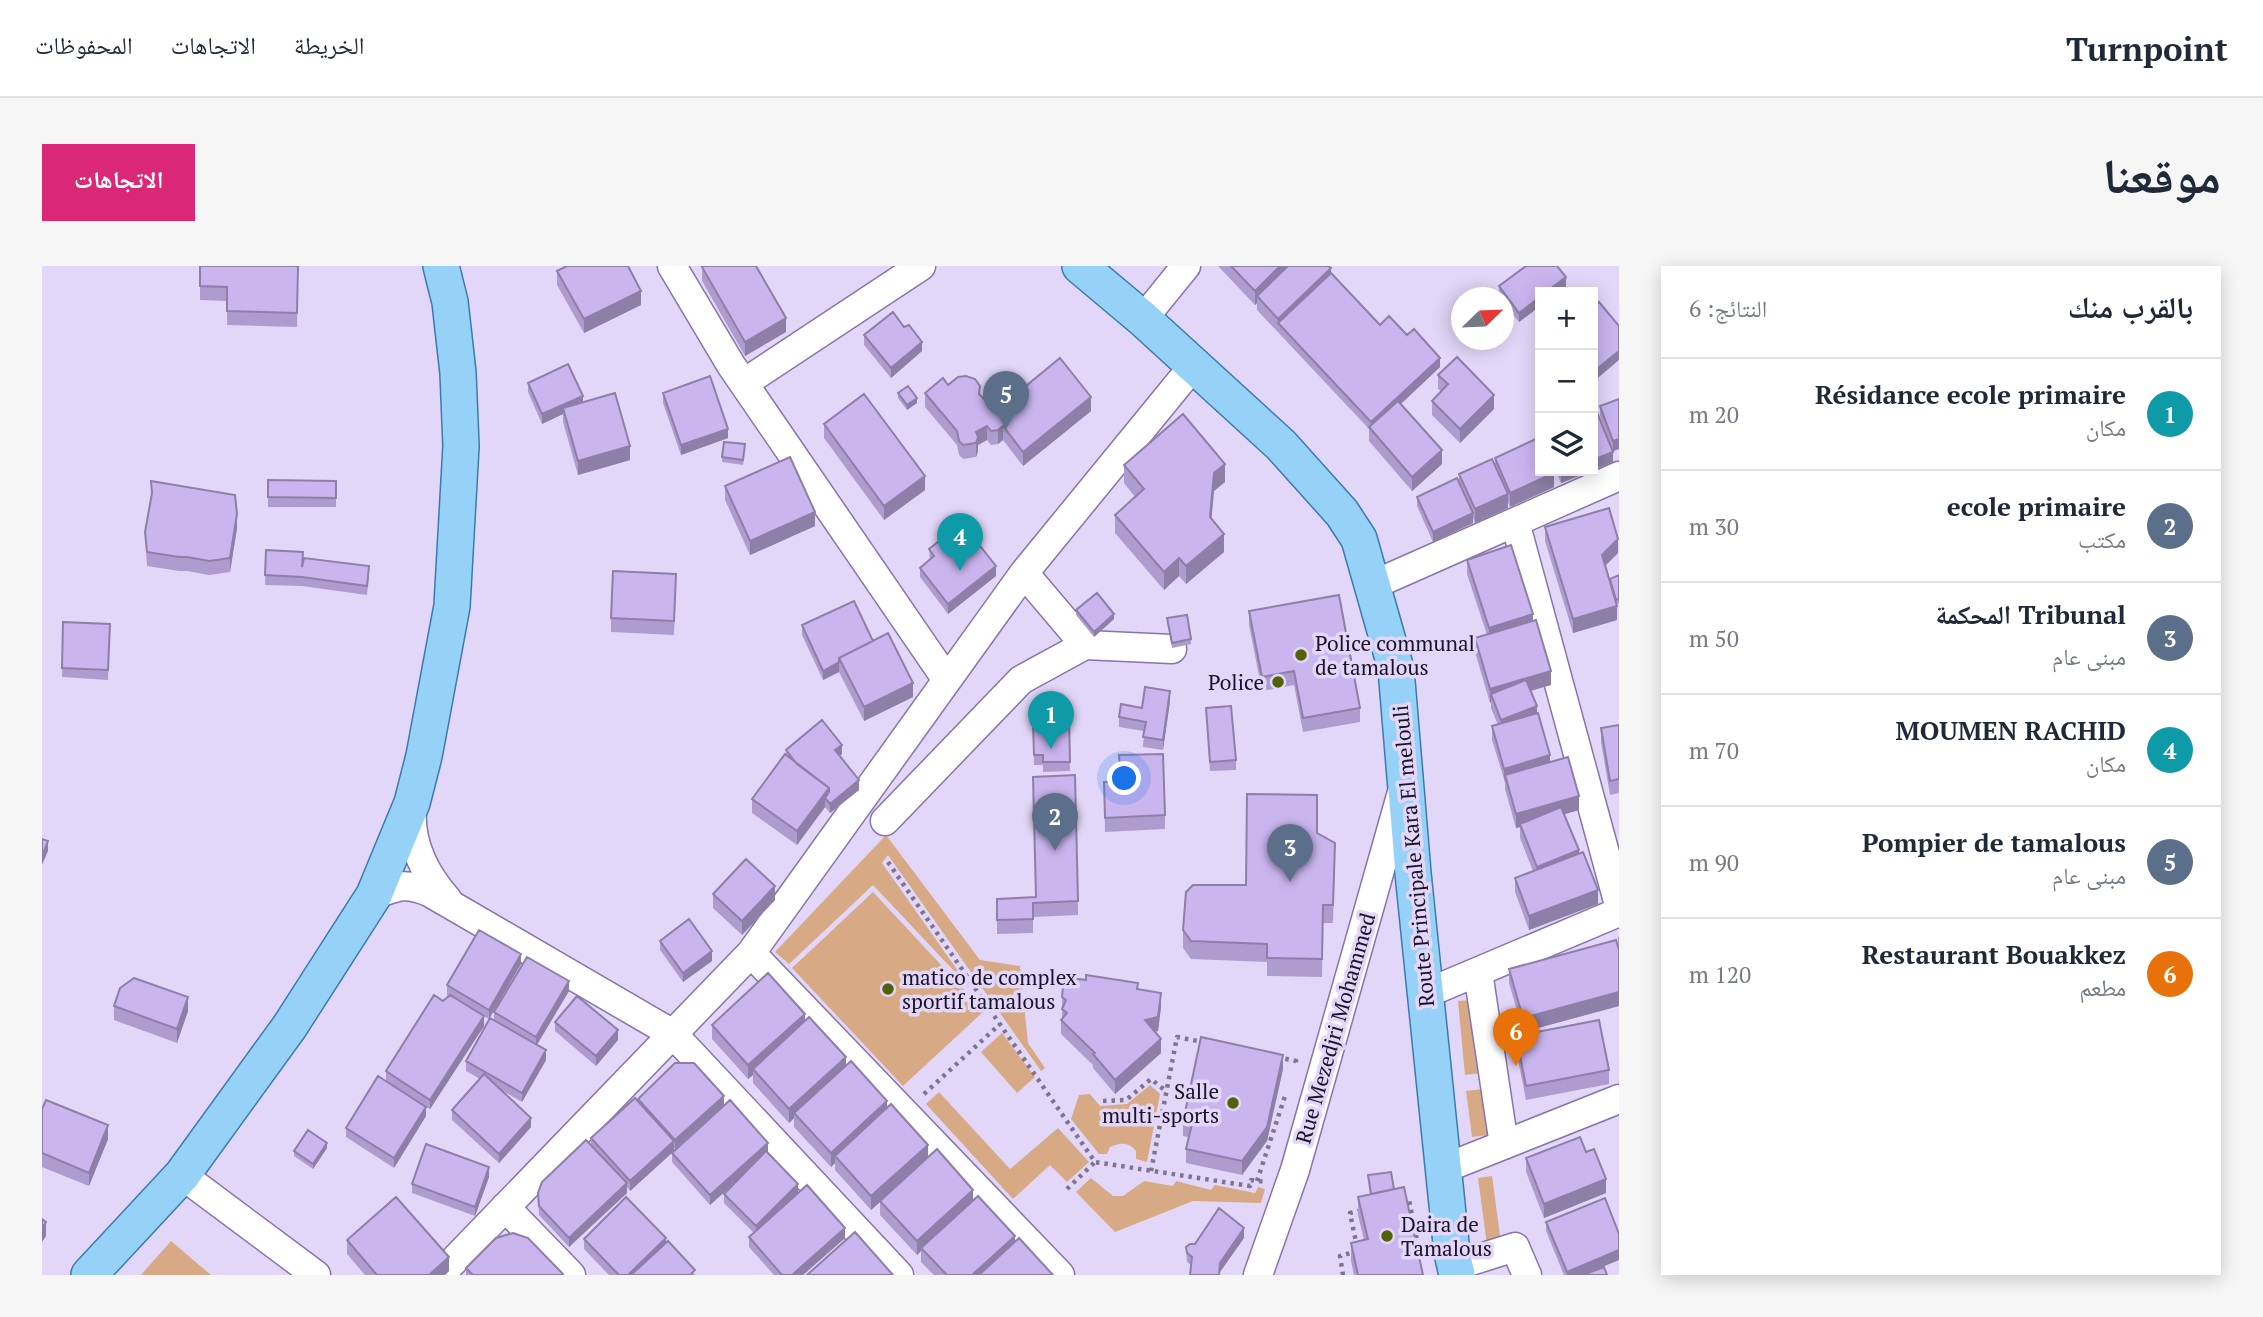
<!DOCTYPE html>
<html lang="ar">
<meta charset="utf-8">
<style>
body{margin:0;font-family:"PT Serif","Noto Naskh Arabic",serif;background:#f6f6f7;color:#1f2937;direction:rtl}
.controls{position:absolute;right:21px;top:21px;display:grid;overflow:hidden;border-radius:0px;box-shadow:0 4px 18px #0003}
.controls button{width:63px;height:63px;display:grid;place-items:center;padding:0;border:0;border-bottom:2px solid #e0e1e3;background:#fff;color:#1f2937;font:35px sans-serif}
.compass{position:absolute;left:1409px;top:21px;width:63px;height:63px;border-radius:50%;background:#fff;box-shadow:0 4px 18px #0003;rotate:67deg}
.you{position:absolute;left:1083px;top:513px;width:24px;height:24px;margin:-18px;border:5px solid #fff;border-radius:50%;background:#1a73e8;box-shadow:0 0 0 10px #1a73e833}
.badge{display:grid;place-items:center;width:46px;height:46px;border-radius:50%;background:#db2777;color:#fff;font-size:23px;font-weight:700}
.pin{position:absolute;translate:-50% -58px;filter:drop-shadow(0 2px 4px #0008)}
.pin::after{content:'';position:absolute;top:37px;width:24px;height:21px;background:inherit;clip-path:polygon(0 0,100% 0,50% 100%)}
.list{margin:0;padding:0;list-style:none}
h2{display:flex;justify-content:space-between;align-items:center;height:91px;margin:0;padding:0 28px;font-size:30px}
h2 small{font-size:23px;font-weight:400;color:#747a83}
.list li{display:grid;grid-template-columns:46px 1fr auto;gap:21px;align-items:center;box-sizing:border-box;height:112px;padding:0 28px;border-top:2px solid #e0e1e3}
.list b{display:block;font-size:26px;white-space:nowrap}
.list p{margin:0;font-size:23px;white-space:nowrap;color:#747a83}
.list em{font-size:23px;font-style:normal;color:#747a83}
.icon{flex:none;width:38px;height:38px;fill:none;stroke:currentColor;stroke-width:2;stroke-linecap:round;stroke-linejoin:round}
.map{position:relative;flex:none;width:1577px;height:1009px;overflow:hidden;direction:ltr;border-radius:0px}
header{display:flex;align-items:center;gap:42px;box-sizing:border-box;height:98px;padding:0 35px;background:#fff;border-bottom:2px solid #e0e1e3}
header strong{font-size:33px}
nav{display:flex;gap:38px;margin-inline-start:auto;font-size:24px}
.intro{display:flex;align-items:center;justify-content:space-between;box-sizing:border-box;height:168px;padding:0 42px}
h1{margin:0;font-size:49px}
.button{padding:18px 32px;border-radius:0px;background:#db2777;color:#fff;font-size:24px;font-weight:700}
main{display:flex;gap:42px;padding:0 42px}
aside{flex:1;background:#fff;border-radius:0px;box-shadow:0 4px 18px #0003}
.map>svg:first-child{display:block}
</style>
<header>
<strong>Turnpoint</strong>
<nav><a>الخريطة</a><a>الاتجاهات</a><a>المحفوظات</a></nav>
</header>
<div class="intro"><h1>موقعنا</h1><a class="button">الاتجاهات</a></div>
<main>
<aside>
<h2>بالقرب منك<small>النتائج: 6</small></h2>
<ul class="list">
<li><span class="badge" style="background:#0f9aa8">1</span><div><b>Résidance ecole primaire</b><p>مكان</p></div><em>20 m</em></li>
<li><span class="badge" style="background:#5c6f8a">2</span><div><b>ecole primaire</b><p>مكتب</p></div><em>30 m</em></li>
<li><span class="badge" style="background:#5c6f8a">3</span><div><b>Tribunal المحكمة</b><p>مبنى عام</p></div><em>50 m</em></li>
<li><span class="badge" style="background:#0f9aa8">4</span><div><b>MOUMEN RACHID</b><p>مكان</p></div><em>70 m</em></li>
<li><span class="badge" style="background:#5c6f8a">5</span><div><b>Pompier de tamalous</b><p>مبنى عام</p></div><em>90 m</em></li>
<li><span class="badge" style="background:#e8710a">6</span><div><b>Restaurant Bouakkez</b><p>مطعم</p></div><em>120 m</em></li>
</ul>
</aside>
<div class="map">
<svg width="1577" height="1009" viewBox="0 0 1577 1009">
<rect width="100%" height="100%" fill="#e3d7f9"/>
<!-- green -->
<path fill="#d7aa85" d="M844 569 938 694 978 700 986 777 1003 802 999 805 846 589 840 597 928 722 831 619 747 698 733 686Z
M831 626 942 745 861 820 750 702Z
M1432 734 1439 807 1423 809 1416 735Z
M960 767 993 811 975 827 939 786Z
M1108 819 1118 828 1105 896 1094 893V885C1087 876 1078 876 1068 881L1065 888H1057L1029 853 1037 829 1048 828 1058 840 1085 838Z
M1440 823 1446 869 1430 871 1424 825Z
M897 826 968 903 1016 862 1047 896 1025 916 1008 899 971 933 884 838Z
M1450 910 1459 977 1445 979 1436 912Z
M1049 912 1071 930H1081L1102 915 1131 920 1134 915 1169 924 1173 919 1213 927 1216 921 1223 923 1219 937 1151 935 1073 966 1034 926Z
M129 975 169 1009H99Z"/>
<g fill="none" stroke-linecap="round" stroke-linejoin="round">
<!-- minor casing -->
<g stroke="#8874a8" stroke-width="31">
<path id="minor" d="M630 0 689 99 905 414
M1101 53 1144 0
M702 117 879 0
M1473 256 1577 639
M982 307 1043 379 1130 383
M1331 319 1577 210
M370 540C367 576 381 606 405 633
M843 555 979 414 1043 379
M332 629C356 620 363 616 387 626L631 768 857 1009
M709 687 982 307 1152 99
M1436 706 1462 879
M1383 728 1577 646
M1401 903 1577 833
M140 909 274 1009
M463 941 529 1009
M1413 1000 1473 981 1485 1009
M398 1009 709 687 1018 1009
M1216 1009 1253 904 1360 526"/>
</g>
<!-- major casing -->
<g stroke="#3d7aac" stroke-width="38">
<path id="major" d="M1038 0 1101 53 1239 179 1300 247 1317 273 1354 403 1371 607 1410 987 1415 1009
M47 1009 140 909 248 760 332 629 370 537 382 490 410 340 419 180 416 107 408 36 399 0"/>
</g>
<!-- path -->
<path stroke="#7e748f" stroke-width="4.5" stroke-dasharray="3.5 5" stroke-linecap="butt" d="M846 596 1053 896 1208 920 1209 914 1223 916
M1235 791 1254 795 1253 798
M882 828 958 758
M1061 835 1084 834 1109 813 1125 826
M1109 905 1135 771 1161 776
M1215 915 1244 827
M1025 923 1053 896
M1360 935 1367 934 1377 984
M1315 981 1308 947 1321 944
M1301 1009 1298 990 1312 986"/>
<!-- minor -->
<use href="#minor" stroke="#fff" stroke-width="28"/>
<!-- major -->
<use href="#major" stroke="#96d1f8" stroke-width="35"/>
</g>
<!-- wall -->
<path fill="#ae9cce" d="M158 0H256L255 61 185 59V35L158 34Z
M1176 0H1286L1289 7 1338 59 1365 69 1398 101 1359 138 1400 198 1370 225 1327 175V163L1215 44V37L1213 39Z
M660 1 744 66 703 90 660 15Z
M515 5 599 39 542 67 515 19Z
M1457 20 1524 21 1477 56 1461 36V32H1458L1457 30Z
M862 61 880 85 849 112 822 79V69Z
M1396 109 1452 143 1418 177 1390 149V135L1399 125 1396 123Z
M486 117 541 136 588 194 536 209 521 156V148L500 158 486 126Z
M621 127 686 172 639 189 621 137Z
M856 127 875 137 865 144 856 132Z
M883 127 938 128 948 139 962 138 1049 145 981 200 961 174 956 178 949 179 945 174 936 179V185L934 191 921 193 917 189 915 179 883 141Z
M1577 133V183L1571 185 1558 150V140Z
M782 158 883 224 842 254 782 172Z
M703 183 701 199 680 196V191Z
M1453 192 1512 221 1468 241 1466 236V242L1433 257 1431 252V257L1391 276 1375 240V231L1417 216V208L1453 199Z
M1082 199 1183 216 1172 225 1169 253 1182 286 1144 318 1137 310 1122 324 1073 267V249L1093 231 1082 217Z
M1514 205H1549L1519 217Z
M226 214 294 215V241H226Z
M109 215 195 262 188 306 167 309 145 305H137L105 300 103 266 109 231Z
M683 220 773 260 708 289 683 234Z
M1503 261 1576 287 1564 299 1568 313 1577 309V337L1575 338V354L1531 367 1503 275Z
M887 283 954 310 906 348 878 311V302L888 294Z
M224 284 261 300 327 310 325 329 260 320 223 319Z
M1425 294 1491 355 1509 419 1489 425 1508 496 1537 544 1522 548 1556 638 1487 664 1473 626V612L1491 605 1478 572V561L1474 562 1463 523V516L1450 474V460L1456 459 1449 442V436L1448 437 1433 386V372L1445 369 1425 308Z
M634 322 632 369 569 366V352Z
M1034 344 1072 353 1052 371 1034 349Z
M1207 345 1318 442V456L1261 466 1252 419 1220 425 1207 359Z
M1125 352 1149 373V378L1130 382Z
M21 356 68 358 66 414 20 411Z
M760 359 831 375 871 431 822 455 797 406 781 414 760 369Z
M1128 435 1121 484 1101 481 1102 465 1077 461V451L1100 442Z
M1164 442 1194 494V504L1168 505Z
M1027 451 1028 505 1001 506V499H992L991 458 1003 457Z
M1577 459V527L1568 529 1559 476V462Z
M744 484 800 488 797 490 817 524 788 547 783 541 755 579 710 547V533L744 489Z
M1077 489 1123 549V563L1063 566 1062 516H1078Z
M1275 567 1293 595 1291 657H1281L1280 711 1225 710V696L1149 693 1141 682V664L1204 619Z
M671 628 733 634 700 669 671 642Z
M955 633 1036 635V649L991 651V667L955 668Z
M1576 671H1577V740L1481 766 1467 717V703L1576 680Z
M618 675 670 695 641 716 618 684Z
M479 698 447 753 440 749 442 760 388 843 384 841V850L352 902 304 871V862L344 815V805L401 735 407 730 405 729V719Z
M1096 723 1119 741 1116 765 1113 766 1119 787 1073 828 1051 802V799L1019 768V754L1020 753V731Z
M527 725 495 779 504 794 480 836 461 825 489 861 457 897 410 854V844L438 813 424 805V795L452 755V746Z
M72 740 146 745 135 777 72 754Z
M763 755 804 800 845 842 886 892 931 934 973 976 1011 1009H892L879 996V985L875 989 838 949V936L829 944 793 904V897L789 901 752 861V852L747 857 711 817V809L706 813 670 773V759Z
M513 756 576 774 554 800 513 765Z
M1474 770 1567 804V818L1484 834 1474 784Z
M1241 803 1225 875 1200 909 1144 897V883L1146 871 1141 870V856Z
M596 833 682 839 633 883 632 882V885L588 925 585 921V927L527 981 497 949 496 927 549 879V872L596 835Z
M0 843 66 873 47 920 0 901Z
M285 882 271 903 252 890V885Z
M630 887H726L756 927 803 972 761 1009H732L707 981V971L712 967 682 937V928L691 918 668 939 630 896Z
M1484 892 1564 927 1502 952 1484 906Z
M1326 909 1352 923 1381 1009H1312L1309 995V977L1322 974 1316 949V931L1328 928Z
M447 911 433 950 370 927V918Z
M1504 956 1577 968V994L1540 1009H1522L1504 965Z
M1202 972 1178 1006 1149 999 1145 996 1144 981 1153 978Z
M542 973 624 977 653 1009H567L542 983Z
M305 974 407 1005 403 1009H323L305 988Z
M424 1002 521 1009H424Z"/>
<!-- shaded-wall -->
<path fill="#8d7fa7" d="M1238 0H1252L1215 30V37L1213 39V25Z
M1289 2V16L1236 57V53Z
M1524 11V21L1517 26H1504Z
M599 25V39L542 67V53Z
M1498 31V40L1477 56V47Z
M744 52V66L703 90V76Z
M880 76V85L849 112V102Z
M1577 85V94L1551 116V106Z
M1398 92V101L1330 165 1329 156Z
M1452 129V143L1418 177V163Z
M541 130V139L521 142V148L500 158V148Z
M1049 131V145L981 200V186Z
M875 132V137L865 144V139Z
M945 160V174L936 179V185L934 191V166Z
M961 160V174L956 178V164Z
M686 163V172L639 189V179Z
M1577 173V183L1571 185V175Z
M588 180V194L536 209V195Z
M1400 184V198L1370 225V211Z
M1571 186V196L1551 204V194Z
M1183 198V216L1172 225 1168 269V251L1172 207Z
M1525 205H1549L1519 217V207Z
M1512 207V221L1468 241V227Z
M883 210V224L842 254V240Z
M1466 228V242L1433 257V243Z
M773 246V260L708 289V275Z
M1431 247V257L1391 276V266Z
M195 248V262L188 306V292Z
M1182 268V286L1144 318V300Z
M1576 273V287L1560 303V289Z
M1137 292V310L1122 324V306Z
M954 300V310L906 348V338Z
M1575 340V354L1531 367V353Z
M1072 348V353L1052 371V366Z
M1491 348V362L1447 376V362Z
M797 396V406L781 414V405Z
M1509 405V419L1452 435 1449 428V436L1448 437V423Z
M871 417V431L822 455V441Z
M1128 425V435L1121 484V474Z
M1495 440V454L1459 468V454Z
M800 479V488L793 494V484Z
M1508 489V503L1463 509 1462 517V503Z
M817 514V524L788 547V538Z
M787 522V536L783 532V541L755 579V565Z
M1537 530V544L1479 561 1478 558V561L1474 562V548Z
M6 575V585L0 599V590Z
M1537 584V598L1495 615V601Z
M733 620V634L700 669V655Z
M1556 624V638L1487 664V650Z
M670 685V695L641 716V707Z
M479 688V698L447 753V744Z
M527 715V725L494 780V771Z
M1577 726V740L1481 766V752Z
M1119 727V741L1116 765 1103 768V754Z
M146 731V745L135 777V763Z
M763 748V762L711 803V809L706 813V799Z
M442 750V760L388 843V834Z
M576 764V774L554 800V790Z
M1119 773V787L1073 828V814Z
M504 784V794L480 836V827Z
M1241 789V803L1225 875 1200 909V895Z
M804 791V805L752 847V852L747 857V843Z
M682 830V839L633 883V874Z
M845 835V849L793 890V897L789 901V887Z
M384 841V850L352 902V892Z
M489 852V861L457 897V888Z
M66 859V873L47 920V907Z
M632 875V885L588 925V915Z
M285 877V882L271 903V898Z
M726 877V887L668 939V929Z
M886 879V893L829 944V930Z
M447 901V911L433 950V941Z
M1564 913V927L1502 952V938Z
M585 917V927L527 981V972Z
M756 918V927L714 970V960Z
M931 924V938L879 982V985L875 989V975Z
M4 956V970L0 976V962Z
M803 962V972L761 1009H750Z
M1202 962V972L1178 1006 1177 1009 1178 997Z
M973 970V984L945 1009H930Z
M624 972V981L596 1009H586Z
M1577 984V994L1540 1009H1525V1006Z
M407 991V1005L403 1009H387Z"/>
<!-- building -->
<path fill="#cab5ef" stroke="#8d7fa7" stroke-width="2" d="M158 0H256L255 47 185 45V21L158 20Z
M525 0H586L599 25 542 53 515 5Z
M662 0H714L744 52 703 76 660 1Z
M1189 0H1238L1213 25Z
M1246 0H1286L1289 2 1236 53 1215 30Z
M1484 0H1515L1524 11 1504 26H1498V31L1477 47 1457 20Z
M1289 7 1338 59 1347 50 1365 69 1372 63 1398 92 1329 156 1236 57Z
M1557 36 1577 60V85L1551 106V41Z
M851 46 862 61 867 59 880 76 849 102 822 69Z
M1415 91 1452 129 1418 163 1390 135 1406 118 1396 109Z
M1018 92 1049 131 981 186 961 160 956 164 949 165 945 160 934 166 936 171 934 177 921 179 917 175 915 165 883 127 901 112 906 119 916 111 924 110 933 113 938 120 937 128 948 139 958 136 962 138Z
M526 98 541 130 500 148 486 117Z
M668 110 686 163 639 179 621 127Z
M866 120 875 132 865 139 856 127Z
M573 127 588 180 536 195 521 142Z
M822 128 883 210 842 240 782 158Z
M1577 133V173L1571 175 1558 140Z
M1356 135 1400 184 1370 211 1327 161Z
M1551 139H1552L1571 186 1551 194Z
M1141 148 1183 198 1172 207 1168 251 1182 268 1144 300 1137 292 1122 306 1073 249 1102 223 1082 199Z
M1496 172 1498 178V205H1510L1512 207 1468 227 1453 192Z
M682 176 703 178 701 194 680 191Z
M748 191 773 246 708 275 683 220Z
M1450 193 1466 228 1433 243 1417 208Z
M1415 212 1431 247 1391 266 1375 231Z
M226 214 294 215V232L226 231Z
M109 215 193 229 195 248 188 292 167 295 145 291H137L105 286 103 266 110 227Z
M1567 242 1576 273 1560 289 1575 340 1531 353 1503 261Z
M920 257 954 300 906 338 878 302 892 290 887 283Z
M1469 279 1491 348 1447 362 1425 294Z
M224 284 261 286 260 301 262 292 327 300 325 320 260 311 223 309Z
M571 305 634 308 632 355 569 352Z
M1577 309V332L1574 334 1568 313Z
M1055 327 1072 348 1052 366 1034 344Z
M1297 329 1318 442 1261 452 1252 405 1220 411 1207 345Z
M812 335 831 375 797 392V396L781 405 760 359Z
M1145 349 1149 373 1130 377 1125 352Z
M1494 354 1509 405 1448 423 1433 372Z
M21 356 68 358 66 404 20 402Z
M846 367 871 417 822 441 797 392Z
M1484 414 1495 440 1459 454 1449 428Z
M1103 421 1128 425 1121 474 1101 471 1104 456 1077 451 1079 438 1100 442Z
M1189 440 1194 494 1168 496 1164 442Z
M1496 447 1508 489 1462 503 1450 460Z
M1003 451H1027L1028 496H1001V489H992L991 458 1003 457Z
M780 454 800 479 793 484 817 514 788 538 783 532 787 526V522L755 498 744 484Z
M1577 459V513L1568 515 1559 462Z
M743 488 787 522 755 565 710 533Z
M1121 488 1123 549 1063 552 1062 516H1079L1077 489Z
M1526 491 1537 530 1474 548 1463 509Z
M1033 509 1036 635 991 637V653L955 654V633L994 631 991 511Z
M1205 528 1275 529V567L1293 577 1291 639H1281L1280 693 1225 692V678L1149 675 1141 664 1144 626 1151 619H1204Z
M1519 541 1537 584 1495 601 1478 558Z
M0 573 6 575 0 590Z
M1541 586 1556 624 1487 650 1473 612Z
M704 593 733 620 700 655 671 628Z
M647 653 670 685 641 707 618 675Z
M437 664 479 688 447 744 405 719Z
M1574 674 1577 684V726L1481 752 1467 703Z
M485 691 527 715 494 771 452 746Z
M726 707 763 748 706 799 670 759Z
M1044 709 1096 717 1095 723 1119 727 1116 751 1103 754 1119 773 1073 814 1051 788 1053 787 1019 754 1025 747 1020 743 1024 734 1020 731 1022 711 1044 714Z
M92 712 146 731 135 763 72 740 78 722Z
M392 729 401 735 408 729 442 750 388 834 344 805Z
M535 730 576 764 554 790 513 756Z
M767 751 804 791 747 843 711 803Z
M448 752 504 784 480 827 424 795Z
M1557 754 1567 804 1484 820 1474 770Z
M1159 771 1241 789 1225 861 1200 895 1144 883 1150 858 1141 856Z
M809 795 845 835 789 887 752 847Z
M633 797H652L682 830 633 874 596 833Z
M442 808 489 852 457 888 410 844Z
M336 810 384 841 352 892 304 862Z
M593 832 632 875 588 915 549 872Z
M4 834 66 859 47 907 0 887V843Z
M688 834 726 877 668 929 630 887Z
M849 838 886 879 829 930 793 890Z
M266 864 285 877 271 898 252 885Z
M1538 871 1544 886 1552 883 1564 913 1502 938 1484 892Z
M544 874 585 917 527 972 497 940 496 927 500 916Z
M384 878 447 901 433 941 370 918Z
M895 883 931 924 875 975 838 935Z
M724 885 756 918 714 960 682 928Z
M1349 906 1352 923 1329 928 1326 909Z
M765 919 803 962 750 1009H740L707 971Z
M1362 921 1381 1009H1316L1309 977 1326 973 1316 931Z
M936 930 973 970 930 1009H905L879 982Z
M354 931 407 991 387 1009H335L305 974Z
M584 931 624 972 586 1009H577L542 973Z
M1563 932 1577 968V984L1525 1006 1504 956Z
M1177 942 1202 962 1178 997 1177 1009H1148L1150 991 1145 987 1144 981 1148 978H1153Z
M0 953 4 956 0 962Z
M813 966 851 1009H765Z
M471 967 486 972 521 1008 520 1009H431L424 1002 454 972Z
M977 972 1011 1009H937Z
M626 975 653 1004 648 1009H589Z
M1562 1001 1565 1009H1541Z"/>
<!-- markers -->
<g fill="#516209" stroke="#e3d7f9" stroke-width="2.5">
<circle cx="1259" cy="389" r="7"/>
<circle cx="1236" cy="416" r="7"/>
<circle cx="846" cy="723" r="7"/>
<circle cx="1191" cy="837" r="7"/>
<circle cx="1345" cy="970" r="7"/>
</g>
<g text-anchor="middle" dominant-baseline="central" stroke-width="7" stroke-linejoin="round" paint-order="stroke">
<!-- poi labels -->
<g font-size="21" fill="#1a1226" stroke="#e3d7f9" text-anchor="start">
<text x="1273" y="377">Police communal<tspan x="1273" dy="24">de tamalous</tspan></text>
<text x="1222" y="416" text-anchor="end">Police</text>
<text x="860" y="711">matico de complex<tspan x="860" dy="24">sportif tamalous</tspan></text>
<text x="1177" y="825" text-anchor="end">Salle<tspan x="1177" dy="24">multi-sports</tspan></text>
<text x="1359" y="958">Daira de<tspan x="1359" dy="24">Tamalous</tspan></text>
</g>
<!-- street labels -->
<g font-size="21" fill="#1a1226" stroke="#e3d7f9">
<text transform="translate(1371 590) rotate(-95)">Route Principale Kara El melouli</text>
<text transform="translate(1293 762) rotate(-74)">Rue Mezedjri Mohammed</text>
</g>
</g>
</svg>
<div class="controls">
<button>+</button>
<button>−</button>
<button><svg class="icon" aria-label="layers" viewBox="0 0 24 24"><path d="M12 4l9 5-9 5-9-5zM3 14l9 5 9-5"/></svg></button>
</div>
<svg class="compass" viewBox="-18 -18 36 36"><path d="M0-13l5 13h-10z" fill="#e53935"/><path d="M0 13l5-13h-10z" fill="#747a83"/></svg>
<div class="you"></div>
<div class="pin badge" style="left:1009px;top:483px;background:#0f9aa8">1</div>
<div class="pin badge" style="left:1013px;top:585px;background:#5c6f8a">2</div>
<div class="pin badge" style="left:1248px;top:616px;background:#5c6f8a">3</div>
<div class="pin badge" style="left:918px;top:305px;background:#0f9aa8">4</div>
<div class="pin badge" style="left:964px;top:163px;background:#5c6f8a">5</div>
<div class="pin badge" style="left:1474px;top:800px;background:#e8710a">6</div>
</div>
</main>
